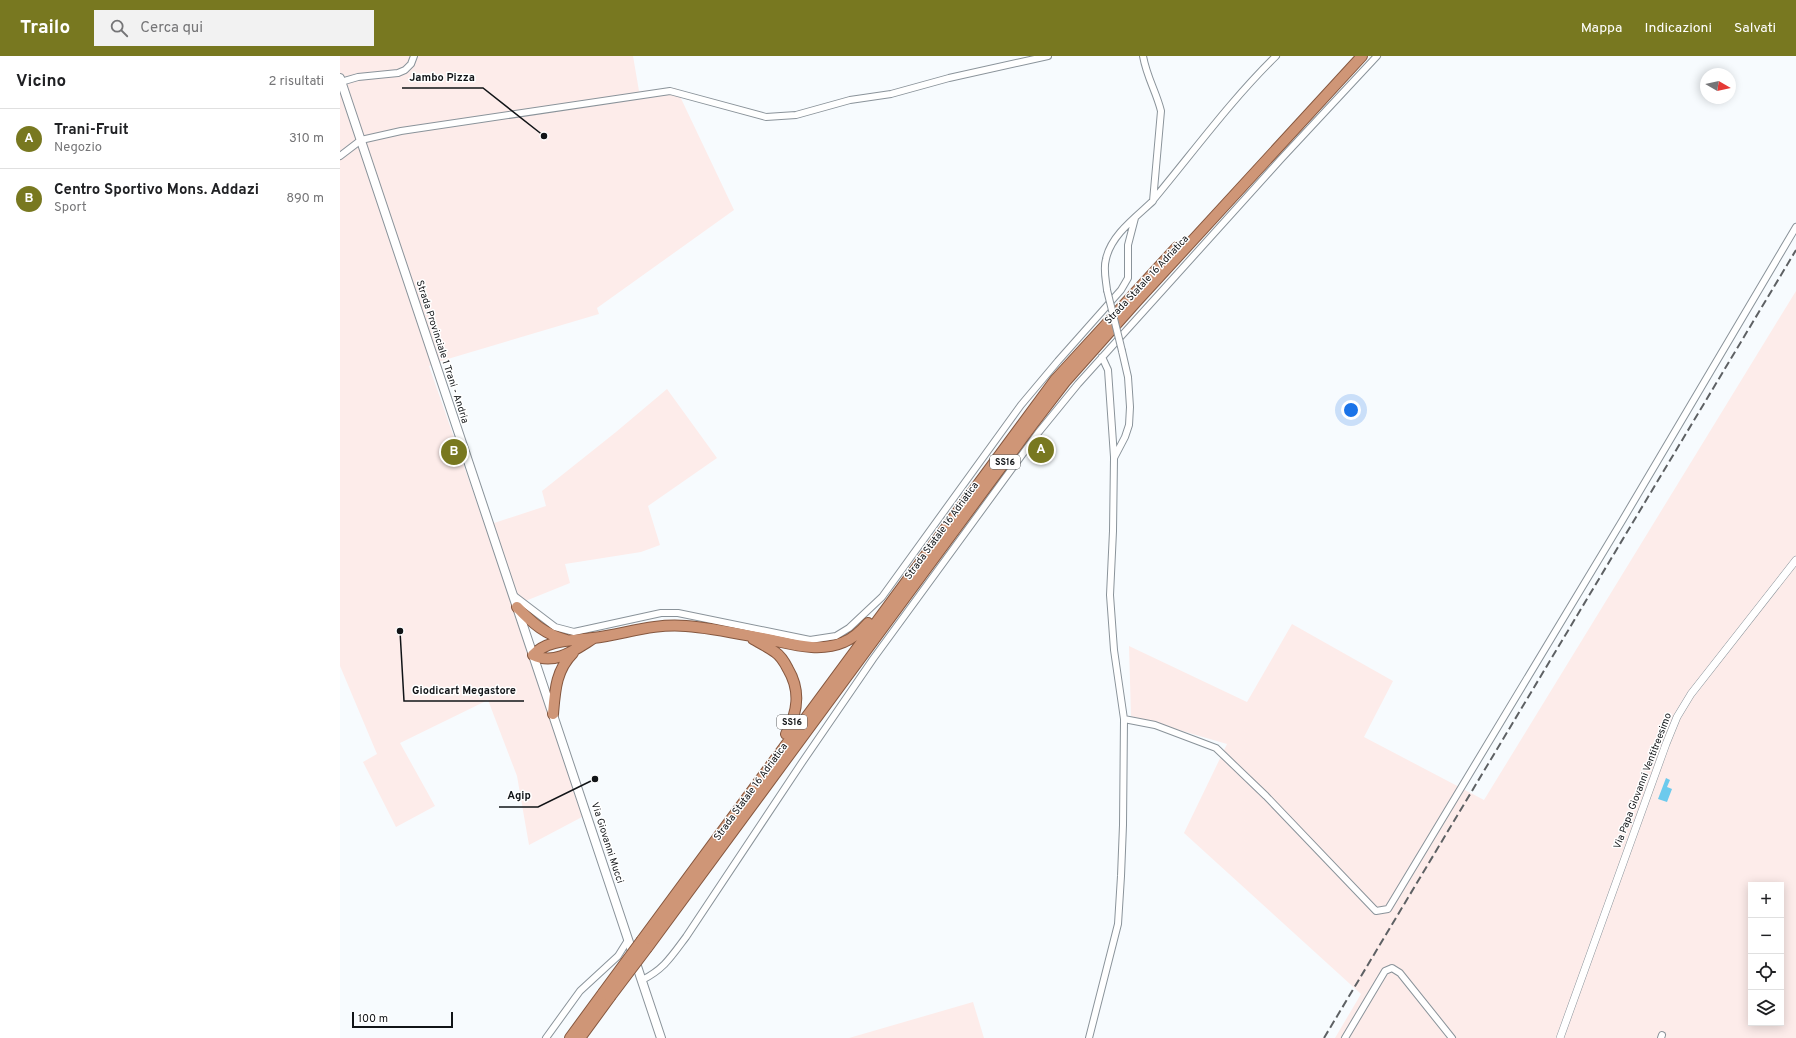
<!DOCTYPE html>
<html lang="it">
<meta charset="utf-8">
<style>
body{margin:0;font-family:Overpass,sans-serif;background:#f2f2f2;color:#202124}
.controls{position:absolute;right:12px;bottom:12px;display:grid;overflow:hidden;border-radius:0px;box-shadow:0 2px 10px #0003}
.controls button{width:36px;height:36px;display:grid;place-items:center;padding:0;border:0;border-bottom:1px solid #e0e0e0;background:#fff;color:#202124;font:20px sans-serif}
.compass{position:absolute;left:1360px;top:12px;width:36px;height:36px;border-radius:50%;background:#fff;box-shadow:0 2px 10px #0003;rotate:99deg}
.scale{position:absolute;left:12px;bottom:10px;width:101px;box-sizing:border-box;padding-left:4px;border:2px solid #111417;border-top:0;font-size:11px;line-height:14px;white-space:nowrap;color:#111417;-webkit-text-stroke:3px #fff;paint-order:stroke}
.you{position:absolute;left:1011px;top:354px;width:14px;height:14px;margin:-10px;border:3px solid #fff;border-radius:50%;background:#1a73e8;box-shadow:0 0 0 6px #1a73e833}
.badge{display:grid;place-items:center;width:26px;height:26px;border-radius:50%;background:#787820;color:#fff;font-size:13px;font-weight:700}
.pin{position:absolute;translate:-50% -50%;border:2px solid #fff;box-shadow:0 1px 4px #0006}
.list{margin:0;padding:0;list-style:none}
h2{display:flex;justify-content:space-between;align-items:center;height:52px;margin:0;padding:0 16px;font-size:17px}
h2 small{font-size:13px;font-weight:400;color:#757577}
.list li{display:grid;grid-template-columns:26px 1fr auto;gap:12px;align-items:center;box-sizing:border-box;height:60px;padding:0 16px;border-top:1px solid #e0e0e0}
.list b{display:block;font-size:15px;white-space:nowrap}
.list p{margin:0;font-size:13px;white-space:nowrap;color:#757577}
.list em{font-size:13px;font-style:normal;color:#757577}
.icon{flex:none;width:22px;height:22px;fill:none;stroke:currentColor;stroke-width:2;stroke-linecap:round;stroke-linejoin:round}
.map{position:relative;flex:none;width:1456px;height:982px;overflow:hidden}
header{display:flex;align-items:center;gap:24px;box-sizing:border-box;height:56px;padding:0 20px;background:#787820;color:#fff}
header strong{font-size:19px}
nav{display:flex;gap:22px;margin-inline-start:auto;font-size:14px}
.search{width:280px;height:36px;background:#f2f2f2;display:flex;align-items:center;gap:10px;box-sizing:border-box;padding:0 14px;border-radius:0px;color:#757577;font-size:15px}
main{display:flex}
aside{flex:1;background:#fff}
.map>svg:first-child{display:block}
</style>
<header>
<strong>Trailo</strong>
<div class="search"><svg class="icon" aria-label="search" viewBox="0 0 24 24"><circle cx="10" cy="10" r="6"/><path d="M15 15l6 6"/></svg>Cerca qui</div>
<nav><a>Mappa</a><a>Indicazioni</a><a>Salvati</a></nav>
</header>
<main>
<aside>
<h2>Vicino<small>2 risultati</small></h2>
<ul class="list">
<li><span class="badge">A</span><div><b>Trani-Fruit</b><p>Negozio</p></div><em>310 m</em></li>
<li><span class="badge">B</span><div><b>Centro Sportivo Mons. Addazi</b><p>Sport</p></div><em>890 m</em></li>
</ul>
</aside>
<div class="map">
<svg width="1456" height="982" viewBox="0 0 1456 982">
<rect width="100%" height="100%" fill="#f7fbfe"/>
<!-- industrial -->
<path fill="#fdecea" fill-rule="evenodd" d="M0 0H293L299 35 336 32 394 154 257 252 259 258 101 305 89 310 145 470 206 450 202 435 276 376 327 333 377 402 308 450 320 489 301 496 225 508 230 527 173 550 242 761 189 789 177 720 148 644 60 687 95 750 56 771 23 706 37 698 0 610Z
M1456 235V982H995L1021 938 844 777 887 688 791 660 789 590 907 646 952 568 1053 625 1024 681 1144 744ZM1411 829H1441V967H1411Z
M633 946 644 982H509Z"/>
<!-- water -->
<path fill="#6ccaed" d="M1326 722 1330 724 1327 731 1332 733 1327 746 1318 743Z"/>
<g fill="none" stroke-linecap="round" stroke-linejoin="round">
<!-- minor casing -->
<g stroke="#8a939a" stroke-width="8">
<path id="minor" d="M1 26 18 21 58 17 65 14 71 8 74 0
M0 100 21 84 61 75 330 35 426 61 456 59 510 44 551 38 609 22 708 0
M814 143C854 95 891 44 936 0
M767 234C766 224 763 213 766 203 771 179 796 161 813 145L821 55C816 35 807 22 803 0
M762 301 768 314 774 401
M173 539 215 571 234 576 321 557H338L470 584 496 580 509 572 542 541 681 349 718 305 781 234 788 222V189L795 162
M784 663 815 669 876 692 926 740 1036 855 1048 853 1282 465 1456 171
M302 924C324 913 331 901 346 881L461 708 533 603 698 377 738 328 941 103 1037 0
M206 982 240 935 278 900 288 884
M749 982 778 868 781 820 783 769 784 663 774 594 770 539 773 475 774 402 785 381 789 369 790 351 788 321 782 295
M1005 982 1045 915 1052 912 1060 917 1112 982
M1321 982 1322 979"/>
</g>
<!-- tertiary casing -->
<g stroke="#8a939a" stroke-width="8">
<path id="tertiary" d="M1220 982 1326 688 1337 661 1351 638 1456 504"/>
</g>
<!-- secondary casing -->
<g stroke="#8a939a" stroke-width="10">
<path id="secondary" d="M0 22 321 982"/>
</g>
<!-- trunk casing -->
<g stroke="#85573f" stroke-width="12">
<path id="trunk" d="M177 551C192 567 206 579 227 584
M254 582C236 593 215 610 193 599 208 583 233 585 253 582 285 578 313 567 346 570 373 572 400 578 427 583 452 588 479 597 504 586 514 582 521 575 528 567
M413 583C420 587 428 591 435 596 441 600 445 607 448 613 461 635 458 656 446 678
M213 658C215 634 216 614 233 597
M302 884 715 324 837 191
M307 892 692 369 725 326 797 245 1022 0
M230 982 263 937
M240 982 270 941"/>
</g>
<!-- minor -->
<use href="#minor" stroke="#fff" stroke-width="6"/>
<!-- tertiary -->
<use href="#tertiary" stroke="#fff" stroke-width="7"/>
<!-- secondary -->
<use href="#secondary" stroke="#fff" stroke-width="8"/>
<!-- trunk -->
<use href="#trunk" stroke="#cf9677" stroke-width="10"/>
<!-- rail -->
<path stroke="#5e6164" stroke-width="2" stroke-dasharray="8 4" stroke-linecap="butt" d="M984 982 1456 194"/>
<!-- minor-bridge casing -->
<g stroke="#8a939a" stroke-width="8" stroke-linecap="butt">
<path id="minor-bridge" d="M767 234 782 295"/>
</g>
<!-- trunk-bridge casing -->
<g stroke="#85573f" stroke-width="12" stroke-linecap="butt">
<path id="trunk-bridge" d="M263 937 302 884
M270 941 307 892"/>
</g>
<!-- minor-bridge -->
<use href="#minor-bridge" stroke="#fff" stroke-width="6"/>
<!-- trunk-bridge -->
<use href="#trunk-bridge" stroke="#cf9677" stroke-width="10"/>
</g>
<g text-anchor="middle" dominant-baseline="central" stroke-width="3" stroke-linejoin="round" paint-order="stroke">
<!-- shield labels -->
<g fill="#fff" stroke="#585a5d" stroke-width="1">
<rect x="650" y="399" width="30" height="14" rx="3"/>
<rect x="437" y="659" width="30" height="14" rx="3"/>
</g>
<g font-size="9" font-weight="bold" fill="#111417">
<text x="665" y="406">SS16</text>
<text x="452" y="666">SS16</text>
</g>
<!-- street labels -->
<g font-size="10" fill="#111417" stroke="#fff">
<text transform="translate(807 224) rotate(-47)">Strada Statale 16 Adriatica</text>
<text transform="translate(102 296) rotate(72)">Strada Provinciale 1 Trani - Andria</text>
<text transform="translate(602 475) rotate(-54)">Strada Statale 16 Adriatica</text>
<text transform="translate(1303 725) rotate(-69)">Via Papa Giovanni Ventitreesimo</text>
<text transform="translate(411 736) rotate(-54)">Strada Statale 16 Adriatica</text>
<text transform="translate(267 787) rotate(72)">Via Giovanni Mucci</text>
</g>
</g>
<!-- callouts -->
<path fill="none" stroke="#111417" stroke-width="1.5" d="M204 80L143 32H62M60 575L64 645H184M255 723L198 751H159"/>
<g fill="#111417" stroke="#fff" stroke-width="1.5">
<circle cx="204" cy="80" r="4"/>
<circle cx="60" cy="575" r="4"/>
<circle cx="255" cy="723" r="4"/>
</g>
<g font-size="11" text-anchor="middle" font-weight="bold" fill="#111417" stroke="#fff" stroke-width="3" stroke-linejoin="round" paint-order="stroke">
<text x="102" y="25">Jambo Pizza</text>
<text x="124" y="638">Giodicart Megastore</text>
<text x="179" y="743">Agip</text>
</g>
</svg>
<div class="controls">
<button>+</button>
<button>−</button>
<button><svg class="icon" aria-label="locate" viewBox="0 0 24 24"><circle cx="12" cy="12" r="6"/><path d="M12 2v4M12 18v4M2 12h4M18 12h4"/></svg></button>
<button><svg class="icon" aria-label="layers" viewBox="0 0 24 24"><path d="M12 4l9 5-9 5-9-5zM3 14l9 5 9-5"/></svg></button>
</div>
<svg class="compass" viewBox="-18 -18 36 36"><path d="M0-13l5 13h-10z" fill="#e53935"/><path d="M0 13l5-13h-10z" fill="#757577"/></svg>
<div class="scale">100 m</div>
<div class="you"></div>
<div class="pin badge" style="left:701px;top:394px">A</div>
<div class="pin badge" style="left:114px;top:396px">B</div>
</div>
</main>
